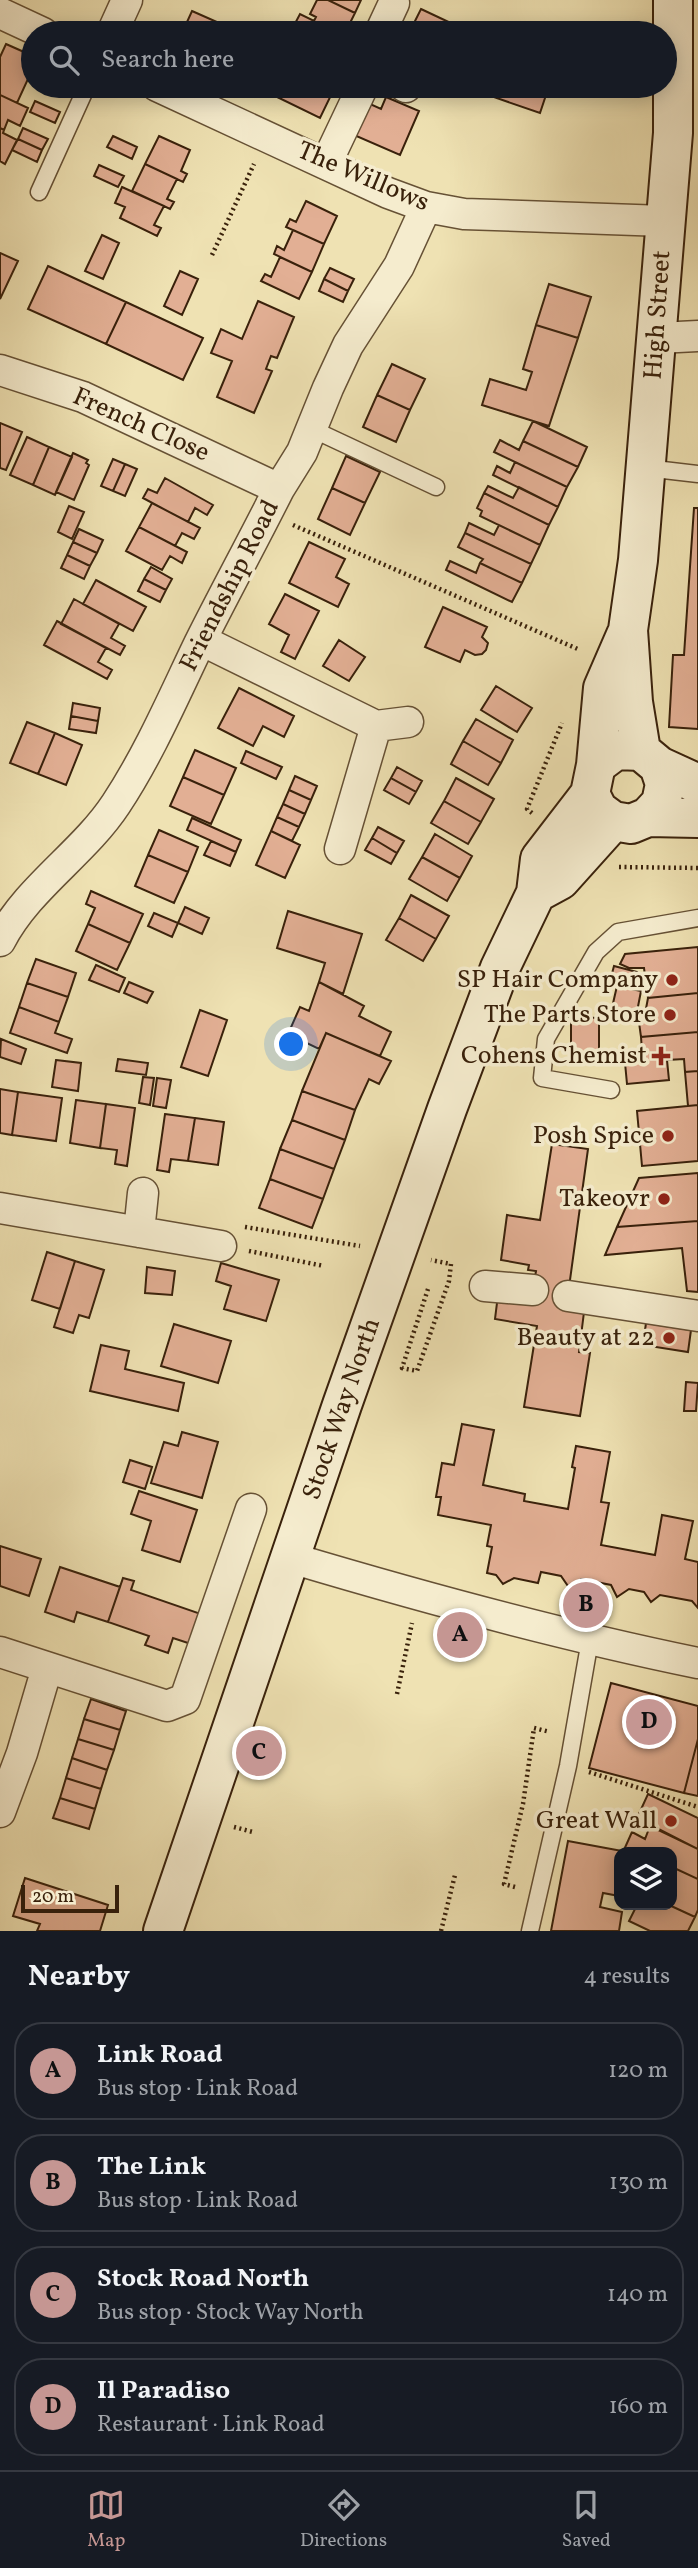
<!DOCTYPE html>
<meta charset="utf-8">
<style>
body{margin:0;font-family:Vollkorn,serif;background:#242831;color:#f1f3f6}
.controls{position:absolute;right:21px;bottom:21px;display:grid;overflow:hidden;border-radius:14px;box-shadow:0 4px 18px #0003}
.controls button{width:63px;height:63px;display:grid;place-items:center;padding:0;border:0;border-bottom:2px solid #363941;background:#171b24;color:#f1f3f6;font:35px sans-serif}
.scale{position:absolute;left:21px;bottom:18px;width:98px;box-sizing:border-box;padding-left:7px;border:4px solid #39210b;border-top:0;font-size:19px;line-height:24px;white-space:nowrap;color:#39210b;-webkit-text-stroke:5px #f5ecce;paint-order:stroke}
.you{position:absolute;left:292px;top:1045px;width:24px;height:24px;margin:-18px;border:5px solid #fff;border-radius:50%;background:#1a73e8;box-shadow:0 0 0 10px #1a73e833}
.badge{display:grid;place-items:center;width:46px;height:46px;border-radius:50%;background:#c59692;color:#111;font-size:23px;font-weight:700}
.pin{position:absolute;translate:-50% -50%;border:4px solid #fff;box-shadow:0 2px 7px #0006}
.list{margin:0;padding:0;list-style:none}
h2{display:flex;justify-content:space-between;align-items:center;height:91px;margin:0;padding:0 28px;font-size:30px}
h2 small{font-size:23px;font-weight:400;color:#9ea1a6}
.list li{display:grid;grid-template-columns:46px 1fr auto;gap:21px;align-items:center;box-sizing:border-box;height:98px;margin:0 14px 14px;padding:0 14px;border:2px solid #363941;border-radius:28px}
.list b{display:block;font-size:26px;white-space:nowrap}
.list p{margin:0;font-size:23px;white-space:nowrap;color:#9ea1a6}
.list em{font-size:23px;font-style:normal;color:#9ea1a6}
.icon{flex:none;width:38px;height:38px;fill:none;stroke:currentColor;stroke-width:2;stroke-linecap:round;stroke-linejoin:round}
.map{position:relative;flex:none;width:698px;height:1931px;overflow:hidden}
.search{position:absolute;background:#171b24;box-shadow:0 4px 18px #0003;left:21px;right:21px;top:21px;height:77px;display:flex;align-items:center;gap:18px;box-sizing:border-box;padding:0 24px;border-radius:38px;color:#9ea1a6;font-size:26px}
.sheet{height:539px;background:#171b24}
nav{display:flex;justify-content:space-around;align-items:center;box-sizing:border-box;height:98px;border-top:2px solid #363941;background:#171b24;font-size:19px;color:#9ea1a6}
nav a{display:grid;justify-items:center;gap:4px}
nav .on{color:#c59692}
.map>svg:first-child{display:block}
</style>
<div class="map">
<svg width="698" height="1931" viewBox="0 0 698 1931">
<rect width="100%" height="100%" fill="#efe2b3"/>
<filter id="stains"><feTurbulence type="fractalNoise" baseFrequency=".00286" numOctaves="4"/><feColorMatrix values="0 0 0 0 .2 0 0 0 0 .09 0 0 0 0 .02 0 0 0 .5 -.17"/></filter>
<radialGradient id="worn" r=".72"><stop offset=".6" stop-color="#630" stop-opacity="0"/><stop offset="1" stop-color="#630" stop-opacity=".3"/></radialGradient>
<!-- building -->
<path fill="#e2af94" stroke="#39210b" stroke-width="2" d="M317 0H328L355 13 345 33H290L300 14 314 21 316 17 310 14Z
M328 0H361L355 13Z
M421 9 453 24 449 33H409Z
M192 11 226 26 223 33H182Z
M6 44 33 56V68L17 103 0 95V57Z
M278 86H327L334 89 320 118 273 95Z
M488 86H549L540 113 485 94Z
M0 95 28 108 20 126 8 120 4 130 0 128Z
M386 97 419 111 400 155 354 135 368 103 381 109Z
M35 101 60 112 55 123 30 112Z
M0 128 4 130 3 133 17 140 5 164 0 161Z
M23 128 48 139 42 150 18 139Z
M113 136 137 147 132 159 107 147Z
M159 136 190 150 181 171 187 174 183 182 145 164Z
M18 139 42 150 37 162 12 150Z
M145 164 177 179 167 199 174 202 170 209 132 191Z
M99 165 124 176 118 187 94 176Z
M122 187 164 206 154 225 161 228 157 236 120 218 125 207 115 203Z
M306 201 337 216 324 244 286 227 290 219 296 222Z
M293 230 324 244 312 272 274 254 277 246 284 250Z
M102 235 119 243 103 279 85 271Z
M0 253 18 261 0 299Z
M280 257 312 272 299 299 261 281 265 274 271 277Z
M48 266 126 302 106 344 28 309Z
M330 268 354 279 348 291 324 279Z
M180 271 198 279 182 315 164 306Z
M324 279 348 291 343 302 319 291Z
M549 284 591 297 578 338 536 325Z
M258 301 294 317 277 358 271 356 266 369 272 371 254 413 217 397 232 361 211 353 221 329 242 339Z
M126 302 203 338 183 380 106 344Z
M536 325 578 338 549 426 482 405 490 379 526 390 532 372 523 369Z
M392 364 425 379 410 410 377 395Z
M377 395 410 410 396 442 363 427Z
M533 421 587 447 578 467 523 441Z
M0 423 22 432 6 470 0 468Z
M27 437 49 447 33 485 10 475Z
M500 440 519 450 523 441 578 467 567 487 494 452Z
M49 447 72 457 55 495 33 485Z
M73 453 88 460 86 463 89 465 74 500 56 492Z
M346 456 380 472 365 503 332 488Z
M113 459 125 464 113 491 101 486Z
M515 462 567 487 558 507 493 475 497 466 510 473Z
M125 464 137 469 125 496 113 491Z
M165 478 213 505 207 515 195 508 188 522 143 498 148 489 157 493Z
M488 486 513 498 519 487 558 507 549 525 484 493Z
M332 488 365 503 350 535 318 519Z
M484 493 549 525 540 545 480 516 482 511 477 508Z
M152 503 200 528 194 539 182 533 175 546 139 527Z
M69 506 84 512 72 539 58 532Z
M694 508H698V729L669 727 673 655H684Z
M469 523 494 535 499 525 540 545 531 564 465 533Z
M139 527 187 552 182 563 170 556 162 570 126 551Z
M79 529 103 540 97 553 73 542Z
M465 533 531 564 522 583 480 563 483 559 458 547Z
M73 542 97 553 90 566 67 555Z
M309 542 345 559 336 577 349 584 338 607 289 583Z
M67 555 90 566 84 579 61 568Z
M450 561 476 573 480 563 522 583 512 602 446 570Z
M151 567 172 579 166 590 144 579Z
M144 579 166 590 160 602 138 591Z
M96 580 146 607 133 631 83 604Z
M285 594 319 611 295 659 281 652 289 635 269 624Z
M74 599 119 624 111 638 125 646 120 655 61 624Z
M443 607 487 627 482 637 488 643 486 650 482 654 475 655 465 650 460 662 425 647Z
M57 621 106 648 98 662 112 670 107 679 44 645Z
M339 640 365 657 349 681 323 666Z
M496 686 532 708 517 732 481 710Z
M239 688 294 716 284 737 263 726 253 746 218 728Z
M73 703 100 708 98 721 71 716Z
M71 716 98 721 96 733 69 729Z
M476 719 513 740 501 763 463 741Z
M27 722 55 733 38 774 10 763Z
M55 733 82 745 66 785 38 774Z
M463 741 501 763 488 785 451 764Z
M195 750 236 768 224 795 183 777Z
M246 751 282 767 276 779 241 763Z
M397 767 422 781 416 792 391 778Z
M295 776 317 786 311 800 289 790Z
M183 777 224 795 211 824 170 806Z
M391 778 416 792 409 804 384 790Z
M456 778 494 799 481 822 444 801Z
M289 790 311 800 305 814 283 804Z
M444 801 481 822 468 844 431 823Z
M283 804 305 814 299 827 277 817Z
M277 817 299 827 292 841 271 831Z
M192 818 241 840 236 852 187 830Z
M378 827 404 841 397 853 372 838Z
M159 830 198 847 188 872 148 855Z
M271 831 300 845 285 878 256 865Z
M435 834 472 856 460 878 422 857Z
M372 838 397 853 391 864 365 850Z
M211 841 236 852 230 866 204 855Z
M148 855 188 872 174 903 135 886Z
M422 857 460 878 447 901 409 879Z
M91 891 143 914 130 943 88 924 95 908 86 904Z
M411 895 449 916 436 939 399 918Z
M185 907 209 918 202 934 178 923Z
M288 911 362 934 343 994 319 982 325 963 277 948Z
M154 913 178 923 172 937 148 926Z
M399 918 436 939 423 961 386 940Z
M88 924 130 943 117 970 76 951Z
M698 947V993L648 998 644 968H629L620 964 625 954Z
M36 959 76 973 68 997 27 983Z
M96 965 125 978 119 992 89 980Z
M614 966 637 972 634 987 610 981Z
M129 982 153 992 147 1003 124 993Z
M319 982 364 1006 359 1016 391 1032 380 1056 326 1033 319 1049 288 1034 300 1007 309 1011Z
M27 983 68 997 59 1022 19 1007Z
M617 986 641 991 636 1017 611 1012Z
M698 993V1032L641 1037 638 1015 645 1014 648 998Z
M19 1007 59 1022 55 1033 72 1039 67 1053 10 1033Z
M200 1010 227 1020 208 1076 181 1067Z
M571 1017 599 1018V1056L571 1055Z
M698 1032V1071L685 1072 684 1059 667 1060 669 1080 627 1084 624 1052 642 1051 641 1037Z
M326 1033 391 1061 379 1084 369 1079 355 1110 302 1091Z
M1 1039 26 1049 21 1064 0 1057Z
M118 1059 148 1063 146 1075 116 1071Z
M56 1060 81 1063 78 1091 52 1087Z
M698 1071V1105L688 1106 685 1072Z
M143 1077 154 1078 150 1105 139 1103Z
M157 1078 171 1080 166 1108 153 1106Z
M0 1089 18 1092 12 1135 0 1133Z
M302 1091 355 1110 345 1140 292 1120Z
M18 1092 62 1098 56 1141 12 1135Z
M76 1100 106 1104 100 1148 70 1143Z
M106 1104 135 1108 127 1166 115 1164 117 1150 100 1148Z
M698 1105V1161L642 1166 637 1111Z
M165 1114 195 1118 188 1161 171 1159 169 1172 157 1170Z
M195 1118 224 1122 218 1165 188 1161Z
M292 1120 345 1140 334 1169 280 1149Z
M552 1144 588 1149 566 1309 584 1312 579 1352 590 1353 580 1416 524 1407 537 1326 495 1319 498 1295 531 1300 536 1271 528 1270 529 1265 501 1260 507 1215 540 1220Z
M280 1149 334 1169 323 1199 270 1179Z
M698 1173V1221L617 1227 639 1178Z
M270 1179 323 1199 312 1228 259 1208Z
M698 1221V1292L687 1291 682 1248 605 1255 617 1227Z
M47 1252 75 1261 60 1309 32 1300Z
M75 1261 104 1270 89 1318 79 1315 73 1333 54 1327Z
M221 1263 279 1280 266 1321 224 1309 231 1286 216 1281Z
M147 1267 175 1271 172 1295 145 1293Z
M646 1323 691 1330 688 1352 643 1345Z
M174 1324 231 1341 218 1383 161 1366Z
M101 1345 129 1351 125 1369 184 1383 178 1411 90 1391Z
M686 1382 698 1383 696 1411H684Z
M462 1424 494 1430 483 1485 525 1494 524 1501 568 1509 575 1468 572 1467 576 1446 610 1452 601 1502 609 1503 601 1545 655 1555 662 1515 693 1521 685 1559 698 1562V1608L692 1601 660 1595 651 1602 644 1592 629 1589 617 1597 611 1585 581 1579 570 1589 561 1576 541 1572 538 1583 514 1578 503 1584 496 1575 487 1573 492 1547 487 1546 491 1525 438 1515 441 1497H436L442 1463 454 1465Z
M182 1432 218 1442 202 1498 151 1483 164 1442 178 1446Z
M130 1460 152 1467 145 1489 123 1482Z
M139 1491 197 1510 180 1562 142 1550 151 1521 131 1514Z
M0 1546 41 1559 29 1596 0 1586Z
M60 1567 120 1587 108 1622 77 1612 74 1622 45 1612Z
M123 1578 134 1581 131 1590 201 1614 191 1644 173 1638 168 1653 145 1645 149 1636 108 1622Z
M611 1683 698 1706V1739L684 1793 589 1768Z
M91 1699 126 1711 120 1730 84 1719Z
M84 1719 120 1730 114 1750 78 1739Z
M78 1739 114 1750 107 1770 72 1758Z
M698 1739V1796L684 1793Z
M72 1758 107 1770 101 1789 66 1778Z
M66 1778 101 1789 95 1809 60 1798Z
M648 1794 698 1818V1849L637 1818Z
M60 1798 95 1809 89 1829 53 1818Z
M650 1826 698 1849V1879L672 1867V1852H623L632 1832 645 1839Z
M568 1841 622 1851 619 1852V1896L603 1893 600 1907 622 1912 619 1931H551Z
M672 1867 698 1879V1910L695 1917 669 1905H672Z
M25 1878 108 1905 100 1931H37L40 1924 13 1916Z
M637 1905H669L695 1917 688 1931H650L629 1921Z"/>
<g fill="none" stroke-linecap="round" stroke-linejoin="round">
<!-- lane casing -->
<g stroke="#665135" stroke-width="19">
<path id="lane" d="M39 192 87 86
M312 429 436 487
M646 468 698 474
M611 1090 542 1078 546 1039 596 952 618 932 698 918
M530 1931 568 1766 590 1640"/>
</g>
<!-- street casing -->
<g stroke="#665135" stroke-width="33">
<path id="street" d="M0 13 43 33
M112 33 127 0
M380 33 394 3
M157 86 388 193 426 207 464 214 664 221
M404 86 406 87
M326 164 363 86
M658 338 698 336
M0 370 83 397 279 489
M201 640 376 726 340 849
M376 726 408 722
M0 941C28 887 83 854 116 804 149 754 173 698 199 644 225 592 253 541 279 489L302 452 328 388 348 345 399 266 426 207
M0 1208 221 1246
M139 1232 143 1193
M485 1286 533 1290
M568 1296 698 1316
M291 1558C425 1598 561 1635 698 1663
M0 1652 167 1706 185 1699 251 1509
M0 1812 22 1753 47 1668"/>
</g>
<!-- secondary casing -->
<g stroke="#39210b" stroke-width="42">
<path id="secondary" d="M641 751 633 702 628 630 638 560 673 133V0
M596 765 616 750 641 751 659 766 665 784 661 803 648 817 631 824 613 821 598 810 590 794 596 765 603 688 626 635
M659 766 698 784
M648 817 698 818
M536 893 560 880 613 821
M163 1931 342 1405 447 1109 500 968 536 893 540 859 590 794"/>
</g>
<!-- path -->
<path stroke="#39210b" stroke-width="4.5" stroke-dasharray="2 3.5" stroke-linecap="butt" d="M212 255 254 164
M293 525 580 650
M532 813 527 809 562 723
M619 867 698 868
M245 1227 360 1246
M249 1251 324 1266
M428 1289 402 1368 417 1371 449 1281 451 1264 431 1260
M397 1694 412 1623
M589 1772 698 1807
M234 1827 253 1832
M515 1887 504 1884 523 1804 534 1728 550 1732
M441 1931 455 1875"/>
<!-- lane -->
<use href="#lane" stroke="#f5ecce" stroke-width="16"/>
<!-- street -->
<use href="#street" stroke="#f5ecce" stroke-width="30"/>
<!-- secondary -->
<use href="#secondary" stroke="#f5ecce" stroke-width="38"/>
</g>
<!-- markers -->
<g fill="#8f2418" stroke="#f5ecce" stroke-width="2.5">
<circle cx="672" cy="980" r="7"/>
<circle cx="670" cy="1015" r="7"/>
<path d="M657.5 1045.5h7v7h7v7h-7v7h-7v-7h-7v-7h7z"/>
<circle cx="668" cy="1136" r="7"/>
<circle cx="664" cy="1199" r="7"/>
<circle cx="669" cy="1338" r="7"/>
<circle cx="671" cy="1821" r="7"/>
</g>
<g text-anchor="middle" dominant-baseline="central" stroke-width="7" stroke-linejoin="round" paint-order="stroke">
<!-- street labels -->
<g font-size="26" fill="#39210b" stroke="#f5ecce">
<text transform="translate(363 177) rotate(23)">The Willows</text>
<text transform="translate(658 315) rotate(-86)">High Street</text>
<text transform="translate(141 425) rotate(24)">French Close</text>
<text transform="translate(230 586) rotate(-63)">Friendship Road</text>
<text transform="translate(342 1409) rotate(-71)">Stock Way North</text>
</g>
<!-- poi labels -->
<g font-size="26" fill="#39210b" stroke="#f5ecce" text-anchor="end">
<text x="658" y="980">SP Hair Company</text>
<text x="656" y="1015">The Parts Store</text>
<text x="647" y="1056">Cohens Chemist</text>
<text x="654" y="1136">Posh Spice</text>
<text x="650" y="1199">Takeovr</text>
<text x="655" y="1338">Beauty at 22</text>
<text x="657" y="1821">Great Wall</text>
</g>
</g>
<rect width="100%" height="100%" filter="url(#stains)"/>
<rect width="100%" height="100%" fill="url(#worn)"/>
</svg>
<div class="controls">
<button><svg class="icon" aria-label="layers" viewBox="0 0 24 24"><path d="M12 4l9 5-9 5-9-5zM3 14l9 5 9-5"/></svg></button>
</div>
<div class="scale">20 m</div>
<div class="you"></div>
<div class="pin badge" style="left:460px;top:1635px">A</div>
<div class="pin badge" style="left:586px;top:1605px">B</div>
<div class="pin badge" style="left:259px;top:1753px">C</div>
<div class="pin badge" style="left:649px;top:1722px">D</div>
<div class="search"><svg class="icon" aria-label="search" viewBox="0 0 24 24"><circle cx="10" cy="10" r="6"/><path d="M15 15l6 6"/></svg>Search here</div>
</div>
<section class="sheet">
<h2>Nearby<small>4 results</small></h2>
<ul class="list">
<li><span class="badge">A</span><div><b>Link Road</b><p>Bus stop · Link Road</p></div><em>120 m</em></li>
<li><span class="badge">B</span><div><b>The Link</b><p>Bus stop · Link Road</p></div><em>130 m</em></li>
<li><span class="badge">C</span><div><b>Stock Road North</b><p>Bus stop · Stock Way North</p></div><em>140 m</em></li>
<li><span class="badge">D</span><div><b>Il Paradiso</b><p>Restaurant · Link Road</p></div><em>160 m</em></li>
</ul>
</section>
<nav>
<a class="on"><svg class="icon" aria-label="map" viewBox="0 0 24 24"><path d="M3 6l6-2 6 2 6-2v14l-6 2-6-2-6 2zM9 4v14M15 6v14"/></svg>Map</a>
<a><svg class="icon" aria-label="directions" viewBox="0 0 24 24"><path d="M12 3l9 9-9 9-9-9zM9 14v-3h6M13 9l2 2-2 2"/></svg>Directions</a>
<a><svg class="icon" aria-label="saved" viewBox="0 0 24 24"><path d="M7 4h10v16l-5-4-5 4z"/></svg>Saved</a>
</nav>
